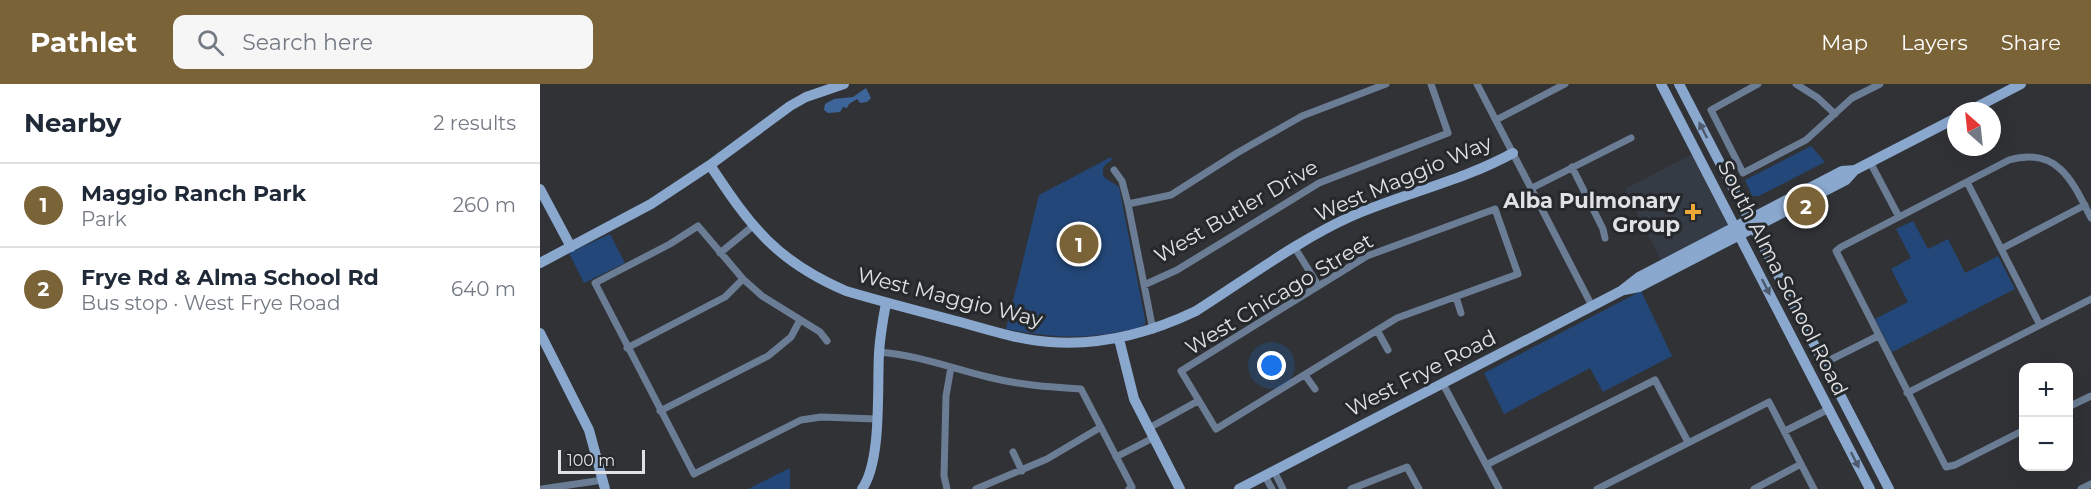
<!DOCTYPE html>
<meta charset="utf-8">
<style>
body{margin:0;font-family:Montserrat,sans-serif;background:#f6f6f7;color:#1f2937}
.controls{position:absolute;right:18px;bottom:18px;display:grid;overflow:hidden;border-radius:12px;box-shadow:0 6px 24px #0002}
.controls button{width:54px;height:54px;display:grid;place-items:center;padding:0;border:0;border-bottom:2px solid #e0e1e3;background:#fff;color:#1f2937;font:30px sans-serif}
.compass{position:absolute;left:1407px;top:18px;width:54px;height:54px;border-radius:50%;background:#fff;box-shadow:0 6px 24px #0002;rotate:333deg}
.scale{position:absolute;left:18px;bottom:15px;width:87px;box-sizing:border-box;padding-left:6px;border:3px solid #e0e1e4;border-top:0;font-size:16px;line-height:21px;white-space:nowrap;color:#e0e1e4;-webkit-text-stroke:4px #26292c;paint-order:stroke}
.you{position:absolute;left:732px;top:282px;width:21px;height:21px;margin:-15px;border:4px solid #fff;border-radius:50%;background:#1a73e8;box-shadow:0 0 0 9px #1a73e833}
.badge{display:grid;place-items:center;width:39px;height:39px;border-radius:50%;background:#7b6338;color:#fff;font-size:20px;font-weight:700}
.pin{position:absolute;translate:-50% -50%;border:3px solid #fff;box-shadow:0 2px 6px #0006}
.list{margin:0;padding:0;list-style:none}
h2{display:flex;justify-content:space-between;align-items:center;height:78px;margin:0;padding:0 24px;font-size:26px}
h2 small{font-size:20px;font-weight:400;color:#747a83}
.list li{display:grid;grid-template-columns:39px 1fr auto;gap:18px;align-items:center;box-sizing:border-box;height:84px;padding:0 24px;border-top:2px solid #e0e1e3}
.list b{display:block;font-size:22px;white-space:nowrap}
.list p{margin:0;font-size:20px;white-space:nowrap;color:#747a83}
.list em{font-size:20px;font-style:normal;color:#747a83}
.icon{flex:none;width:33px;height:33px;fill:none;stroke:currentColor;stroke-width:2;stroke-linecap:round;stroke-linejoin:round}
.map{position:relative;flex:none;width:1551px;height:405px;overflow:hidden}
header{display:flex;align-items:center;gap:36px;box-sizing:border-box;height:84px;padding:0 30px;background:#7b6338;color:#fff}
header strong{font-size:28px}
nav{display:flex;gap:33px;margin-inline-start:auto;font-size:21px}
.search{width:420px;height:54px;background:#f6f6f7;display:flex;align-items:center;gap:15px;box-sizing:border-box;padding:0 21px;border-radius:12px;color:#747a83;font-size:22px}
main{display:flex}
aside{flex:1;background:#fff}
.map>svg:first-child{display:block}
</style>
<header>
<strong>Pathlet</strong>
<div class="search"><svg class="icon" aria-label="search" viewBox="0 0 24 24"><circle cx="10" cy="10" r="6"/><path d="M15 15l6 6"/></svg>Search here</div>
<nav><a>Map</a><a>Layers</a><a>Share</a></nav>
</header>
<main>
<aside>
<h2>Nearby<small>2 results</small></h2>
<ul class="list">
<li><span class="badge">1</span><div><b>Maggio Ranch Park</b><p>Park</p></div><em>260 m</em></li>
<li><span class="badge">2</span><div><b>Frye Rd &amp; Alma School Rd</b><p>Bus stop · West Frye Road</p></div><em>640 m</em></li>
</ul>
</aside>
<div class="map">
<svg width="1551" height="405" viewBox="0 0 1551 405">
<rect width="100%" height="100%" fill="#303236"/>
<!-- built -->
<path fill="#353b44" d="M1156 68 1195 142 1123 180 1085 105Z"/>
<!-- green -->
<path fill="#234778" d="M1271 62 1285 78 1219 112H1212L1205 96Z
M571 73 572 76C564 81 561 84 564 93L579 103 605 235V240C599 245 591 246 583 247 543 256 506 253 466 245L499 111Z
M1373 137 1388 165 1408 155 1425 189 1458 172 1475 205 1352 268 1335 235 1368 218 1351 185 1371 174 1356 145Z
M70 150 85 179 44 199 29 169Z
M1101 207 1132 272 1063 308 1050 284 964 330 944 289Z
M250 384V405H208Z"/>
<!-- water -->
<path fill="#3e659a" d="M326 4 331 14 327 18 320 19 317 15 309 20 307 24 303 23 300 28 288 29 284 26 285 20 294 15 313 13Z"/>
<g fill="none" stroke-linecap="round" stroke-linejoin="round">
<!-- street -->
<path stroke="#6b7d95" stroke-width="7" d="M937 0 1052 222
M1218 0 1171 26 1203 89 1266 56 1312 14 1340 0
M1256 0 1278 14 1295 30
M956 36 1025 0
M1330 78 1359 133
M1032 83 1063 145 1065 154
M574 86 582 97 588 120 613 246
M1427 98 1500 241
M992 104 1091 54
M588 120 631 111 697 69 762 32 846 0
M955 125 978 190 857 234 676 345 641 287 827 172Z
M755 164 778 201
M1461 165 1545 121
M180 169 213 142
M604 201 637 186 779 99 908 49 891 0
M916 213 921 229
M837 246 848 266
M287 257 280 248 222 212 203 195 158 142 130 160 55 199 154 390 261 336 281 333 336 335
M87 264 185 213 203 195
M339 268C377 271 411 284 448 293 479 301 509 303 541 305L592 403 589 405
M1284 279 1338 252
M765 291 775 305
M903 300 959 405
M1367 309 1551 215
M1528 323 1551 312
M120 327 228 272 251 253 260 236
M609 344 658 317
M1484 346 1415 381 1406 383 1296 167 1301 163 1469 76C1518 62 1533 98 1551 134
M1245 347 1289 325
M473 368 482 387
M576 373 613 354
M946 381 1115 296 1148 358
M734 387 743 405
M725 392 732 405
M2 405 63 396
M407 405 404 392 406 312 411 283
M436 405 507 375 561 343
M811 405 867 383 879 405
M1057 405 1229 318 1274 405
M1214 405 1261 380
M1541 405 1551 400"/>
<!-- secondary -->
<path stroke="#8aa7ce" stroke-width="10" d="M1121 0 1330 405
M1139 0 1349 405
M1429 27 1481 0
M170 81C211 143 236 177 306 207 343 218 379 227 416 237 447 245 478 256 510 258 562 262 610 249 656 227 705 196 760 155 812 132 865 109 922 97 973 69
M0 105 31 163
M0 179 111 120 170 81 250 22 266 13 304 0
M1084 206 1099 203 1306 96 1315 86 1416 34
M0 249 49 346 65 405
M579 255 594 315 640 405
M322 405C342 377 337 305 339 269 340 252 343 235 346 219
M699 405 1081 207 1099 193 1302 87 1315 86"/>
</g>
<!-- one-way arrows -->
<defs><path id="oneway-solid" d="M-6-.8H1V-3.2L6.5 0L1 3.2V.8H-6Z" transform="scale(1.5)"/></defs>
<g fill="#4e5b6d">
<use href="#oneway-solid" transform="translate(1163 46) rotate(-117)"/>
<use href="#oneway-solid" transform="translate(1226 203) rotate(63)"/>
<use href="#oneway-solid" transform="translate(1315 376) rotate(63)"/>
</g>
<!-- markers -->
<path fill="#eba93a" stroke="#26292c" stroke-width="2" d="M1150 119h6v6h6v6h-6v6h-6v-6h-6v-6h6z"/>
<g text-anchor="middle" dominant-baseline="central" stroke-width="6" stroke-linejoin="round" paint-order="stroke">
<!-- street labels -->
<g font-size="21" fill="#e0e1e4" stroke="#26292c">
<text transform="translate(863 94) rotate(-23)">West Maggio Way</text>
<text transform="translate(696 127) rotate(-30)">West Butler Drive</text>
<text transform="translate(1243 194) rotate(63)">South Alma School Road</text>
<text transform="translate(739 210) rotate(-31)">West Chicago Street</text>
<text transform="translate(410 213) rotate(14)">West Maggio Way</text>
<text transform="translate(881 289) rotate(-27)">West Frye Road</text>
</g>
<!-- poi labels -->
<g font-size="21" font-weight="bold" fill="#e0e1e4" stroke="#26292c" text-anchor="end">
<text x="1140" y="116">Alba Pulmonary<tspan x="1140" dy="24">Group</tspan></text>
</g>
</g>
</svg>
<div class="controls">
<button>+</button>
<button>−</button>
</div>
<svg class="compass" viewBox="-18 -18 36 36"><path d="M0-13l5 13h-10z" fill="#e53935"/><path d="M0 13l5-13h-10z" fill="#747a83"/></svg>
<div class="scale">100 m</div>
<div class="you"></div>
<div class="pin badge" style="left:539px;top:160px">1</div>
<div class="pin badge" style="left:1266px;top:122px">2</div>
</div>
</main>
